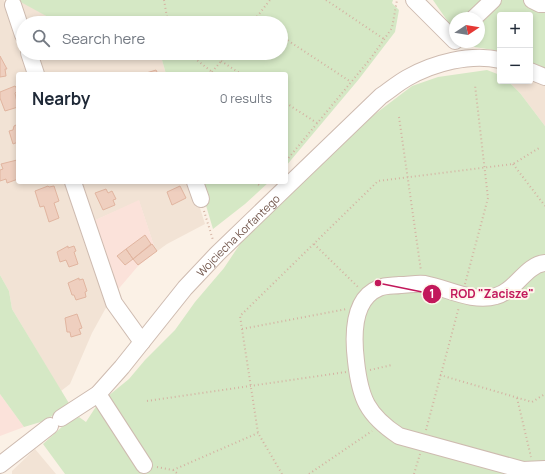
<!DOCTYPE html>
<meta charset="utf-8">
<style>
body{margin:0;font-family:Manrope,sans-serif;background:#f2f2f3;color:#1f2937}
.controls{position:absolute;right:12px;top:12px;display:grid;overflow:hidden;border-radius:4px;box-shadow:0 2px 6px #0003}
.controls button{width:36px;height:36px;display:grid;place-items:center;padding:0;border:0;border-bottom:1px solid #e0e1e3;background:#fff;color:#1f2937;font:20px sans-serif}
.compass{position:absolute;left:449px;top:12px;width:36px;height:36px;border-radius:50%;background:#fff;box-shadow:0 2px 6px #0003;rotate:78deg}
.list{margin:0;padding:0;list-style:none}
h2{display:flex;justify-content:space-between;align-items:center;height:52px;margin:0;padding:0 16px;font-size:17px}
h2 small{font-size:13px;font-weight:400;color:#747a83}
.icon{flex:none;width:22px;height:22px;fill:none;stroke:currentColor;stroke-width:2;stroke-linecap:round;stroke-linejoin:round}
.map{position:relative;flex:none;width:545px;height:474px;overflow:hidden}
.search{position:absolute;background:#fff;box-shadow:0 2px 6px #0003;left:16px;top:16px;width:272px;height:44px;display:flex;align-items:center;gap:10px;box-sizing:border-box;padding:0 14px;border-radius:22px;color:#747a83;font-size:15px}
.panel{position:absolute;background:#fff;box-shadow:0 2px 6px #0003;left:16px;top:72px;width:272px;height:112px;border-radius:4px}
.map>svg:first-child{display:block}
</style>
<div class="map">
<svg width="545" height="474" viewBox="0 0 545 474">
<rect width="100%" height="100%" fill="#fbf1e6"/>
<!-- residential -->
<path fill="#f2e3d5" d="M0 0H4L29 74H18V182H66L108 304 92 333 70 384 61 391 12 309 9 291 0 275Z
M17 0 26 4 59 23H23Z
M34 53H160L166 74H41Z
M530 76 545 83V126L520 93 508 81H530Z
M77 182H192L205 224 167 244 156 252 139 201 91 222Z
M35 449 56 474H12V471Z"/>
<!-- commercial -->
<path fill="#fbe2da" d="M139 200 156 252 138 266 115 293 91 222Z
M0 394 24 427 0 436Z"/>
<!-- green -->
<path fill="#d5e8c5" d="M17 0H393L392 3 399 10 395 32 359 79 286 166V74H166L160 53H281V23H59Z
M433 0H545V68L530 62V15H500V51L474 47 468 42H479V18H455V32Z
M487 70 500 75V81H508L520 93 545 126V474H65L43 444 64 425 79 417 86 422 97 405 129 379 145 360 175 330 195 302 224 268 244 238 354 130 412 86 438 77Z
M199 182H269L245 204 213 229Z
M0 275 9 291 12 309 70 405 44 421 24 427 0 394Z"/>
<!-- building -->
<path fill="#efcfbf" stroke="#e1b5a0" d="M0 56 7 69H5L6 76 0 77Z
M156 70 158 74H143Z
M15 86 18 90 15 93 18 107 5 111 0 98V92Z
M18 124V142L13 144 9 131 13 130 14 126Z
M17 160 18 179 7 183 6 179 0 181V170L3 169 1 164Z
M48 186 49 187 54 186 59 201 54 203 59 218 49 222 44 206 40 207 35 191Z
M180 186 186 198 172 205 167 192Z
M106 189 108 193 112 191 116 199 113 200 115 205 103 210 95 193Z
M145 235 151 244 133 259 126 249Z
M152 244 157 251 138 265 133 259Z
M68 246V248L74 246 76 251 74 252 78 264 69 267 66 260 60 262 57 252Z
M126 249 133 259 125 265 117 256Z
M79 278V280L83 279 87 291 85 292 86 297 76 300 74 295H72L68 283Z
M77 314 82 328 79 329 81 334 71 337 70 332H67L65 318Z"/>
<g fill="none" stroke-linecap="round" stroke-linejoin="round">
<!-- minor casing -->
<g stroke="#cebbb0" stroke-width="18">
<g id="minor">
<path d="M414 0 455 41"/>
<path d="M532 0 540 4H545"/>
<path d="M13 5 23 35"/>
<path d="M474 18 493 0"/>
<path d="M29 53 36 74"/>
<path d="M530 71 545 77"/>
<path d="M73 182 114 303 142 342"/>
<path d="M195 182 201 199"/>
<path d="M545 263C525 265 516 291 496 296 473 303 447 288 425 284 417 283 408 285 400 285 394 286 386 285 379 288 352 299 353 336 356 361 360 398 367 415 399 436L523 470 545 469"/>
<path d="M98 394 144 465"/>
<path id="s1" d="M61 418 98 394 122 367 185 288 217 254 381 96C390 90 398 83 407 78 433 63 471 53 500 60"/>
<path d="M0 465 50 426"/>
</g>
</g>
<!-- path -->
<path stroke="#d4b2a2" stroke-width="2" stroke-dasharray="1 3" stroke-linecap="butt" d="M164 0 168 23
M326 0 384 39
M255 19 261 23
M252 23 270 0
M281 36 351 82
M188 53 212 72 211 74
M221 61 241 74
M212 72 228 53
M286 103 317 123
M399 117 421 271
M286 161 371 58 392 28 397 0
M513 164 545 206
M255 182 259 185 262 182
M204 211 213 240
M314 244 358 287
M465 284 488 198 475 85
M242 329 347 309
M370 370 392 365
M440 375 532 402 545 394
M517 398 531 457
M147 401 346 372
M426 430 459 307
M157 467 173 470 178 474
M173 470 258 433
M282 474 258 433 240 316 378 181 513 164 539 148
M309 474 372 431
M414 474 420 454"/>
<!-- minor -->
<use href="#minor" stroke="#fff" stroke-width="16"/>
</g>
<g text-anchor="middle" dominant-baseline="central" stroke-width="4" stroke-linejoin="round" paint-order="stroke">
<!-- street labels -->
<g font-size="11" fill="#73574c" stroke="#fef6ec">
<text stroke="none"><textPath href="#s1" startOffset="256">Wojciecha Korfantego</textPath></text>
</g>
</g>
<!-- callouts -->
<path fill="none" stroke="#c2185b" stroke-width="1.5" d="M378 283L432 294"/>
<g fill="#c2185b" stroke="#fef6ec" stroke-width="1.5">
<circle cx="378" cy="283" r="4"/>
<circle cx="432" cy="294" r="10"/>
</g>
<g font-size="12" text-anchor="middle" font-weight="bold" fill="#fff">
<text x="432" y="298">1</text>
</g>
<g font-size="12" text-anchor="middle" font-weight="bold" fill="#c2185b" stroke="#fef6ec" stroke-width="4" stroke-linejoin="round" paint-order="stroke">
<text x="492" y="298">ROD "Zacisze"</text>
</g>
</svg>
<div class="controls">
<button>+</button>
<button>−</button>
</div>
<svg class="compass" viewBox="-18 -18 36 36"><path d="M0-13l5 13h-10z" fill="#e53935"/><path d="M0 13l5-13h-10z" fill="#747a83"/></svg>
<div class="search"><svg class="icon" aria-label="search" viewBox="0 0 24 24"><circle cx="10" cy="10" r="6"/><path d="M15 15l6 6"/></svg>Search here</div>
<section class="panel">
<h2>Nearby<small>0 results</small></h2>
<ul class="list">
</ul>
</section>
</div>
